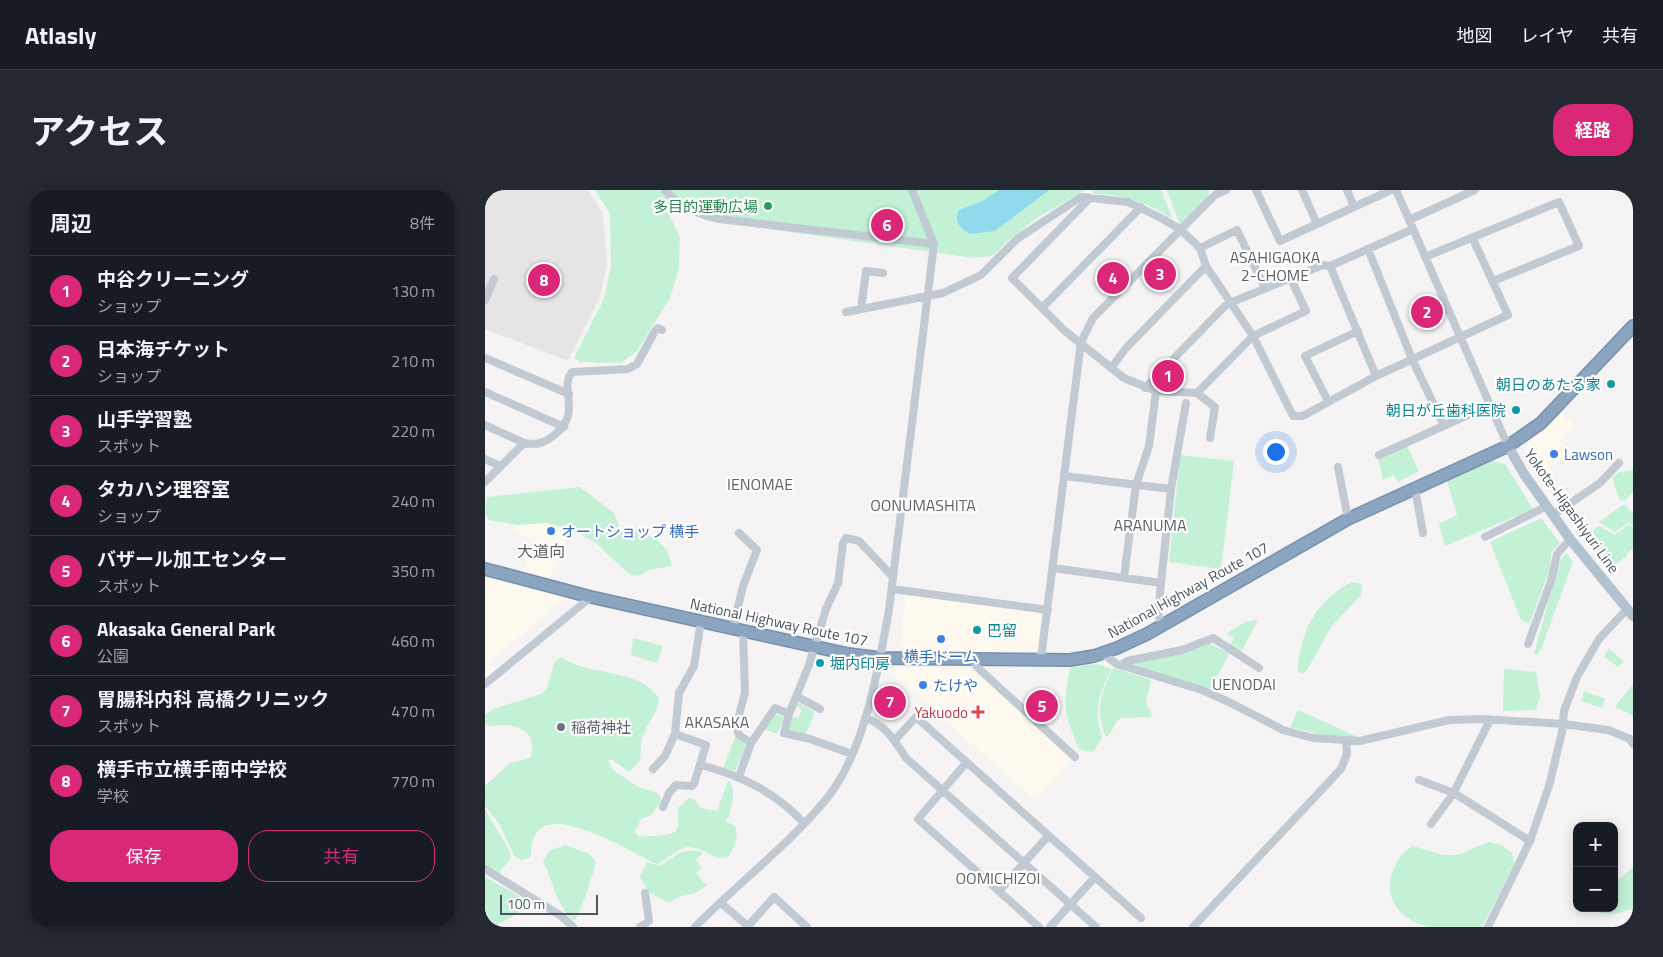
<!DOCTYPE html>
<html lang="ja">
<meta charset="utf-8">
<style>
body{margin:0;font-family:"Titillium Web","Noto Sans JP",sans-serif;background:#242831;color:#f1f3f6}
.controls{position:absolute;right:15px;bottom:15px;display:grid;overflow:hidden;border-radius:10px;box-shadow:0 2px 12px #0003}
.controls button{width:45px;height:45px;display:grid;place-items:center;padding:0;border:0;border-bottom:1px solid #363941;background:#171b24;color:#f1f3f6;font:25px sans-serif}
.scale{position:absolute;left:15px;bottom:12px;width:98px;box-sizing:border-box;padding-left:5px;border:2px solid #4a5661;border-top:0;font-size:14px;line-height:18px;white-space:nowrap;color:#4a5661;-webkit-text-stroke:4px #fff;paint-order:stroke}
.you{position:absolute;left:790px;top:261px;width:18px;height:18px;margin:-12px;border:4px solid #fff;border-radius:50%;background:#1a73e8;box-shadow:0 0 0 8px #1a73e833}
.badge{display:grid;place-items:center;width:32px;height:32px;border-radius:50%;background:#db2777;color:#fff;font-size:16px;font-weight:700}
.pin{position:absolute;translate:-50% -50%;border:2px solid #fff;box-shadow:0 1px 5px #0006}
.list{margin:0;padding:0;list-style:none}
h2{display:flex;justify-content:space-between;align-items:center;height:65px;margin:0;padding:0 20px;font-size:21px}
h2 small{font-size:16px;font-weight:400;color:#9ea1a6}
.list li{display:grid;grid-template-columns:32px 1fr auto;gap:15px;align-items:center;box-sizing:border-box;height:70px;padding:0 20px;border-top:1px solid #363941}
.list b{display:block;font-size:19px;white-space:nowrap}
.list p{margin:0;font-size:16px;white-space:nowrap;color:#9ea1a6}
.list em{font-size:16px;font-style:normal;color:#9ea1a6}
.actions{display:flex;gap:10px;padding:15px 20px}
.actions a{flex:1;padding:11px 0;border:1px solid #db2777;border-radius:20px;text-align:center;font-size:18px;color:#db2777}
.actions .main{background:#db2777;color:#fff}
.map{position:relative;flex:none;width:1148px;height:737px;overflow:hidden;border-radius:20px}
header{display:flex;align-items:center;gap:30px;box-sizing:border-box;height:70px;padding:0 25px;background:#171b24;border-bottom:1px solid #363941}
header strong{font-size:24px}
nav{display:flex;gap:28px;margin-inline-start:auto;font-size:18px}
.intro{display:flex;align-items:center;justify-content:space-between;box-sizing:border-box;height:120px;padding:0 30px}
h1{margin:0;font-size:35px}
.button{padding:12px 22px;border-radius:20px;background:#db2777;color:#fff;font-size:18px;font-weight:700}
main{display:flex;gap:30px;padding:0 30px}
aside{flex:1;background:#171b24;border-radius:20px;box-shadow:0 2px 12px #0003}
.map>svg:first-child{display:block}
</style>
<header>
<strong>Atlasly</strong>
<nav><a>地図</a><a>レイヤ</a><a>共有</a></nav>
</header>
<div class="intro"><h1>アクセス</h1><a class="button">経路</a></div>
<main>
<aside>
<h2>周辺<small>8件</small></h2>
<ul class="list">
<li><span class="badge">1</span><div><b>中谷クリーニング</b><p>ショップ</p></div><em>130 m</em></li>
<li><span class="badge">2</span><div><b>日本海チケット</b><p>ショップ</p></div><em>210 m</em></li>
<li><span class="badge">3</span><div><b>山手学習塾</b><p>スポット</p></div><em>220 m</em></li>
<li><span class="badge">4</span><div><b>タカハシ理容室</b><p>ショップ</p></div><em>240 m</em></li>
<li><span class="badge">5</span><div><b>バザール加工センター</b><p>スポット</p></div><em>350 m</em></li>
<li><span class="badge">6</span><div><b>Akasaka General Park</b><p>公園</p></div><em>460 m</em></li>
<li><span class="badge">7</span><div><b>胃腸科内科 高橋クリニック</b><p>スポット</p></div><em>470 m</em></li>
<li><span class="badge">8</span><div><b>横手市立横手南中学校</b><p>学校</p></div><em>770 m</em></li>
</ul>
<div class="actions"><a class="main">保存</a><a>共有</a></div>
</aside>
<div class="map">
<svg width="1148" height="737" viewBox="0 0 1148 737">
<rect width="100%" height="100%" fill="#f5f3f3"/>
<!-- commercial -->
<path fill="#fdf9ef" d="M1075 223 1090 236 1074 251 1085 261 1054 288 1040 269 1043 252Z
M52 326 86 341 65 388 37 382 51 351 28 340Z
M0 388 80 407 4 473 12 480 0 490Z
M421 404 556 422 553 461 423 463 415 454Z
M411 477 486 479 532 517 588 569 550 610 405 481Z"/>
<!-- education -->
<path fill="#e6e4e5" d="M0 0H103L118 24 122 73 115 107 83 171 0 139Z"/>
<!-- green -->
<path fill="#c3f1d5" d="M110 0H600L552 28 520 53 512 62 506 66 489 68 221 30 174 12 185 27 195 47 194 78 185 108 152 161 136 173 95 172 89 168 119 109 126 75 125 24Z
M607 0H676L688 29C662 13 639 4 609 4Z
M682 0H724V6L695 35Z
M922 256 934 281 913 292 909 285 898 290 893 268Z
M695 265 749 271 736 379 684 372Z
M1004 270 1020 274 1048 319 960 356 954 334 972 325 962 291Z
M1148 278V302L1139 311 1135 310 1127 288 1134 282 1145 281Z
M95 297 129 323 136 341C161 341 182 348 187 376L163 380 154 386 145 385 112 354 86 339 60 333 32 335 4 330 0 323 2 307Z
M1139 314 1148 323V335L1144 332 1130 342 1114 332Z
M1056 328 1075 353 1066 363 1065 379 1044 434 1036 430 1005 352Z
M1144 334 1148 338V359L1142 363V366L1125 378 1101 347 1114 336 1130 345Z
M1081 363 1088 372 1056 459 1052 465 1049 464 1074 373Z
M867 392 877 394 876 405 846 437 821 482 817 483 813 481C812 474 814 469 815 462 822 429 837 408 867 392Z
M773 430 755 464 744 457 749 448 741 444 760 432Z
M148 448 178 456 172 473 146 465Z
M724 454 745 463 725 499 643 474 681 465 696 464Z
M1124 458 1139 472 1133 477 1119 467Z
M76 467C105 488 151 476 174 508 174 521 161 535 157 548 155 556 156 563 155 571L144 582 126 569 123 571 128 580 153 597 170 602 175 606 176 612 166 625 156 629 150 642 153 646C163 647 181 646 190 642L193 636V618L204 608 209 609 216 618 232 621 243 591 246 592C250 606 247 620 241 632L250 636C254 647 250 656 244 666 232 673 219 658 206 657 192 656 184 670 171 674 148 663 82 623 58 637 45 644 48 657 45 668L36 670 29 666 15 635 0 616V596L25 573 45 568C53 549 40 536 20 535 12 535 8 538 1 534L0 525 8 519 56 504 61 500 70 472Z
M612 474 626 479C614 507 608 516 617 548L608 562 595 560C578 522 578 519 585 478Z
M630 478 666 490 661 512 668 527 636 528C628 532 629 543 621 547 609 517 616 507 627 479Z
M1019 479 1051 482 1055 506 1051 520 1018 521Z
M1148 494V526L1130 517Z
M1099 501 1120 509 1117 518 1096 511Z
M312 512 330 522 320 546 303 541 306 526 313 528 317 519 311 516Z
M813 520 875 548 845 547 805 537Z
M290 524 299 527 292 544 279 539Z
M250 547 257 550 261 556 250 581 238 578Z
M0 619 25 662 26 668 13 684 0 676Z
M1003 652 1016 655 1027 663 1029 674 997 737C981 737 963 737 947 737 922 734 899 713 906 687 908 676 917 661 928 656L958 665H973Z
M80 655 104 664 111 672C109 682 94 727 89 731 71 716 69 692 58 672L64 661Z
M207 660 218 663 210 670 217 677 211 683 222 696 208 704 198 705 184 713 163 702 155 687 162 672 175 676 194 663Z
M1148 677V719C1132 723 1120 728 1105 718H1129V694Z
M0 687 45 712C34 722 15 737 0 737Z"/>
<!-- water -->
<path fill="#90daee" d="M514 0H564L510 41 484 44C474 36 469 33 474 20L498 11Z"/>
<g fill="none" stroke-linecap="round" stroke-linejoin="round">
<!-- highway casing -->
<g stroke="#7690ad" stroke-width="14">
<path id="highway" d="M0 379 106 407 363 464 395 468 585 470 609 466 632 458 662 444 863 329 1023 256 1056 233 1148 136"/>
</g>
<!-- minor -->
<path stroke="#c1cad2" stroke-width="8" d="M180 0C194 17 212 24 234 29L449 54
M771 0 795 51 906 0
M817 0 832 34
M862 0 869 17
M911 0 1023 256
M605 8 527 88 580 141 639 188 671 201 712 203 730 217 725 248
M924 30 990 0
M715 58 752 40 780 98
M883 59 927 169 959 236
M940 67 1074 12 1094 56 1008 91
M845 76 891 186
M0 110 9 89
M557 118 656 17
M376 119 381 81 398 83
M361 122 458 103 496 85 532 49 596 7 643 12 678 29 696 40 715 58 721 76 768 146 808 226H818L891 186 1023 125 988 49
M0 168 84 204
M627 177 641 158 721 76
M660 198 740 116 747 112 838 75 845 76 928 39
M0 202 79 237
M712 203 768 146 821 121 806 89
M843 211 820 166 873 141
M0 235 39 253
M894 265 1005 215
M0 269 15 276
M853 277 863 329
M579 286 686 299
M0 292 39 253C51 255 58 254 68 246 99 223 73 199 87 182L143 179 152 174 170 141 173 138 177 140
M930 299 938 343
M1068 325 1115 293 1134 273
M1000 347 1062 316
M568 378 676 393 686 299 701 213
M639 387 651 295 664 256 671 201
M676 393 673 424 677 435
M407 399 563 420
M248 438 258 396 272 360 254 343
M258 441 260 503 251 536 254 545 266 553
M1043 454 1066 391 1072 364 1085 349
M618 464 632 474 717 500 744 512 798 540 828 548 875 551 964 530 998 529 1078 534 1123 540 1145 549 1148 554
M556 468 596 152 608 128 730 5 741 0
M488 470 491 476 590 567
M636 475 642 471 697 460 728 448 774 478
M0 494 106 407
M313 507 335 519
M304 524 299 543 325 549 367 564
M380 528C400 534 410 551 421 568L611 737
M410 550 431 527 656 728
M481 573 433 629 554 737
M216 575C256 586 289 601 318 632
M168 579 180 566 190 544 194 503 209 476 216 431
M254 587 266 553 290 518 304 524 324 475 341 419 353 393 358 353 361 348 374 351 408 387
M934 590 969 603 1045 651
M178 617 184 603 191 595 207 596 209 594 221 555 190 544
M946 634 968 604 1005 530
M0 679 76 726 88 737
M514 701 563 646
M236 713 264 737
M263 736 289 707 322 737
M155 737 164 731 160 703
M210 737C252 694 306 653 343 607 381 558 393 479 404 420L449 54 427 0
M565 737 610 687
M708 737 856 579 862 564 861 552
M1003 737 1045 651 1064 596 1077 542 1079 521 1092 487 1114 449 1142 419"/>
<!-- major -->
<path stroke="#b3c2d1" stroke-width="10" d="M1023 256 1039 284 1085 349 1148 426"/>
<!-- highway -->
<use href="#highway" stroke="#8ba5c1" stroke-width="11"/>
</g>
<!-- markers -->
<circle fill="#2e9e5b" stroke="#fff" stroke-width="2" cx="283" cy="16" r="5"/>
<g fill="#0f9aa8" stroke="#fff" stroke-width="2">
<circle cx="1126" cy="194" r="5"/>
<circle cx="1031" cy="220" r="5"/>
<circle cx="492" cy="440" r="5"/>
<circle cx="335" cy="473" r="5"/>
</g>
<g fill="#3f7fe0" stroke="#fff" stroke-width="2">
<circle cx="1069" cy="264" r="5"/>
<circle cx="66" cy="341" r="5"/>
<circle cx="456" cy="449" r="5"/>
<circle cx="438" cy="495" r="5"/>
</g>
<path fill="#e0444e" stroke="#fff" stroke-width="2" d="M490.5 514.5h5v5h5v5h-5v5h-5v-5h-5v-5h5z"/>
<circle fill="#6b7280" stroke="#fff" stroke-width="2" cx="76" cy="537" r="5"/>
<g text-anchor="middle" dominant-baseline="central" stroke-width="4.5" stroke-linejoin="round" paint-order="stroke">
<!-- leisure labels -->
<g font-size="15" fill="#27864d" stroke="#fff" text-anchor="end">
<text x="273" y="16">多目的運動広場</text>
</g>
<!-- culture labels -->
<g font-size="15" fill="#0d838f" stroke="#fff" text-anchor="end">
<text x="1116" y="194">朝日のあたる家</text>
<text x="1021" y="220">朝日が丘歯科医院</text>
<text x="502" y="440" text-anchor="start">巴留</text>
<text x="345" y="473" text-anchor="start">堀内印房</text>
</g>
<!-- shop labels -->
<g font-size="15" fill="#366cbe" stroke="#fff" text-anchor="start">
<text x="1079" y="264">Lawson</text>
<text x="76" y="341">オートショップ 横手</text>
<text x="456" y="466" text-anchor="middle">横手ドーム</text>
<text x="448" y="495">たけや</text>
</g>
<!-- street labels -->
<g font-size="15" fill="#4a5661" stroke="#fff">
<text transform="translate(1087 321) rotate(54)">Yokote-Higashiyuri Line</text>
<text transform="translate(703 400) rotate(-29)">National Highway Route 107</text>
<text transform="translate(294 432) rotate(12)">National Highway Route 107</text>
</g>
<!-- health labels -->
<g font-size="15" fill="#be3a42" stroke="#fff" text-anchor="end">
<text x="483" y="522">Yakuodo</text>
</g>
<!-- worship labels -->
<g font-size="15" fill="#5b616d" stroke="#fff" text-anchor="start">
<text x="86" y="537">稲荷神社</text>
</g>
<!-- neighbourhood labels -->
<g font-size="16" fill="#5f6368" stroke="#fff">
<text x="790" y="67">ASAHIGAOKA<tspan x="790" dy="18">2-CHOME</tspan></text>
<text x="275" y="294">IENOMAE</text>
<text x="438" y="315">OONUMASHITA</text>
<text x="665" y="335">ARANUMA</text>
<text x="56" y="361">大道向</text>
<text x="759" y="494">UENODAI</text>
<text x="232" y="532">AKASAKA</text>
<text x="513" y="688">OOMICHIZOI</text>
</g>
</g>
</svg>
<div class="controls">
<button>+</button>
<button>−</button>
</div>
<div class="scale">100 m</div>
<div class="you"></div>
<div class="pin badge" style="left:683px;top:186px">1</div>
<div class="pin badge" style="left:942px;top:122px">2</div>
<div class="pin badge" style="left:675px;top:84px">3</div>
<div class="pin badge" style="left:628px;top:88px">4</div>
<div class="pin badge" style="left:557px;top:516px">5</div>
<div class="pin badge" style="left:402px;top:35px">6</div>
<div class="pin badge" style="left:405px;top:512px">7</div>
<div class="pin badge" style="left:59px;top:90px">8</div>
</div>
</main>
